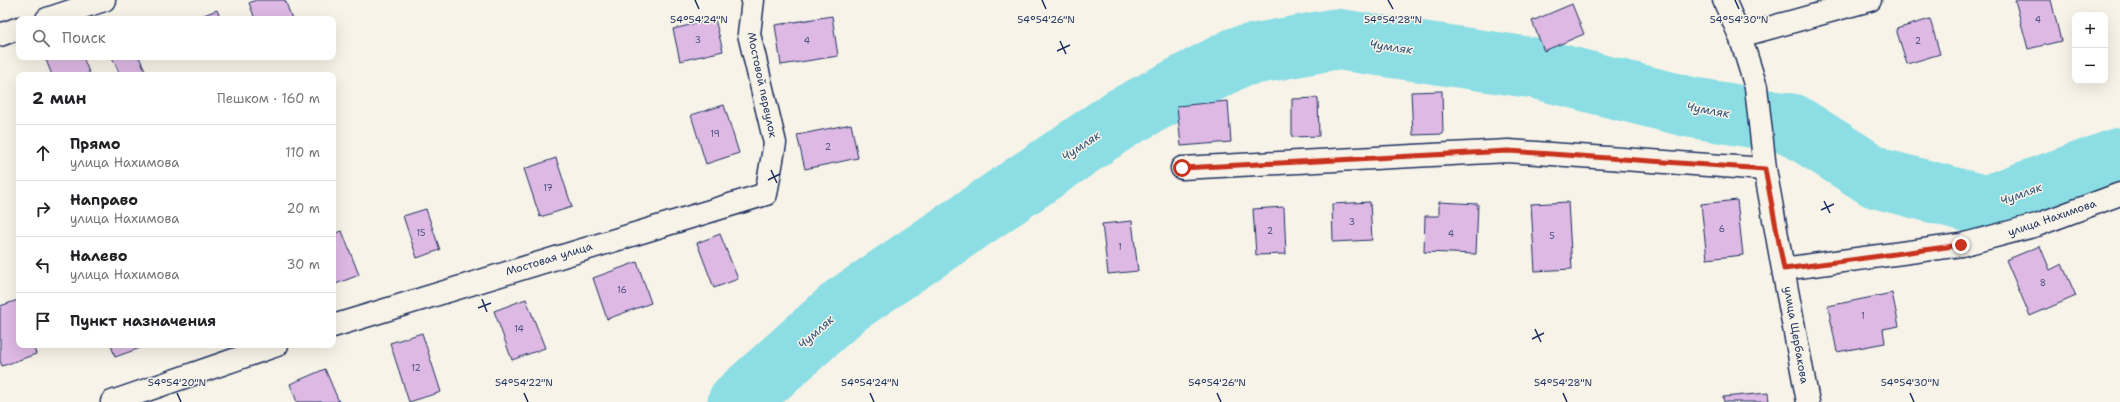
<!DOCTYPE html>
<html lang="ru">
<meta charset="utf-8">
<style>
body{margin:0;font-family:"Shantell Sans",sans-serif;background:#f2f2f2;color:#202124}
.controls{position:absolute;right:12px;top:12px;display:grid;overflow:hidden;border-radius:8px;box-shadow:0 4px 16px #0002}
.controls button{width:36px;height:36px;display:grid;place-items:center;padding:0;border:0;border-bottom:1px solid #e0e0e0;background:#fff;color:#202124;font:20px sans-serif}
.stop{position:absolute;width:12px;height:12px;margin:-9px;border:3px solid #c8321e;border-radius:50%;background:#fff}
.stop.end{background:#c8321e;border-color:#fff;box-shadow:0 1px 4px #0008}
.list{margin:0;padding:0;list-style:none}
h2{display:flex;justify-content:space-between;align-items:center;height:52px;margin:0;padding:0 16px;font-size:17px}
h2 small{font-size:13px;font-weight:400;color:#757577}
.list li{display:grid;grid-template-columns:26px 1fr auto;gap:12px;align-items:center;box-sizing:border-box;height:56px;padding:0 16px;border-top:1px solid #e0e0e0}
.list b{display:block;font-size:15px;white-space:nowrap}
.list p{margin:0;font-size:13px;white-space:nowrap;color:#757577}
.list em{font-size:13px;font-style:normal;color:#757577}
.icon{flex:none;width:22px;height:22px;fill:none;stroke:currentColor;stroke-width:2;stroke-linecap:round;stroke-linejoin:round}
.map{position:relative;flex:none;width:2120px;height:402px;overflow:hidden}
.search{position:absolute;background:#fff;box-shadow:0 4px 16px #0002;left:16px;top:16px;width:320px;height:44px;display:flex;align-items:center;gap:10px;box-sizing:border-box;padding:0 14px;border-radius:8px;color:#757577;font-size:15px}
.panel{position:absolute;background:#fff;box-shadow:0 4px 16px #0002;left:16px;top:72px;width:320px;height:276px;border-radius:8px}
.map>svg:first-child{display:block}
</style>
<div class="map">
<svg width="2120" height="402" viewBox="0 0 2120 402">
<rect width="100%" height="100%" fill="#f7f3e8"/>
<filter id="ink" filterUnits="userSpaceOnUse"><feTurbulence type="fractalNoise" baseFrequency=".025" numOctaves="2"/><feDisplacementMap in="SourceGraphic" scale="8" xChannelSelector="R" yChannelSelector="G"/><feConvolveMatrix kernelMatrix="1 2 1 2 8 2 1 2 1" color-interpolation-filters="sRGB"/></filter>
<g filter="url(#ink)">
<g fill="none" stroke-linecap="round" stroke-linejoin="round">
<!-- river -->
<path stroke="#8cdee4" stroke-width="61" d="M738 402 845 306 1122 118 1238 57 1335 39 1534 68 1689 107 1792 124 1877 178 1986 206 2120 158"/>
</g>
<!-- building -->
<path fill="#ddb9e4" stroke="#1b2f5e" d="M256 0H285L292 19H255L249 3Z
M2015 0H2051L2061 41 2028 49Z
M1572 4 1584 34 1544 51 1532 21Z
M217 10 221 19H193Z
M832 16 838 56 781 65 775 25Z
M715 19 723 51 680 61 673 29Z
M1930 19 1940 54 1907 64 1896 29Z
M52 57H83L90 75H52L46 60Z
M112 57H139L146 72 141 75H120Z
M1442 91 1443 134 1413 135 1411 92Z
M1318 98 1319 136 1292 137V99Z
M1228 101 1231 142 1181 146 1177 106Z
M724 105 739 153 706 164 691 115Z
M851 124 858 158 805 169 797 135Z
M556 158 572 207 540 217 524 169Z
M1737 200 1743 255 1707 259 1701 204Z
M1370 202 1372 240 1333 242 1332 204Z
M1439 202 1478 204 1476 254 1424 252 1425 216H1439Z
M1568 202 1572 269 1535 271 1531 204Z
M1284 207 1286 254 1256 255 1253 209Z
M426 209 440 250 417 258 403 216Z
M1132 221 1138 271 1108 274 1102 224Z
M342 231 359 275 333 285V234Z
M720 234 738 279 714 288 697 243Z
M2040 246 2050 270 2062 264 2076 296 2030 316 2006 260Z
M637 262 651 303 607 319 593 278Z
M1892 293 1899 326 1883 329 1885 343 1837 352 1828 306Z
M526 299 545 348 512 360 494 311Z
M18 300 19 345H33L36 354 2 366 0 361V306Z
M422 333 441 392 409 402 390 343Z
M111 345H143V347L115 357Z
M325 369 339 402H297L290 384Z
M1768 393 1769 402H1724L1723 397Z"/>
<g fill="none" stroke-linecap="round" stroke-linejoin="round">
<!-- minor casing -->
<g stroke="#1b2f5e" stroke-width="25">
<path id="minor" d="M1724 0 1740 36 1756 87 1765 169
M47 19 104 0
M0 35 19 28
M1740 36 1870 0
M1182 168 1508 151 1765 169 1783 269 1961 245 2037 225 2120 194
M1783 269 1808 402
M333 326 766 194 775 143 749 34 753 0
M112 402 277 345"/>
</g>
<!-- minor -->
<use href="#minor" stroke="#f7f3e8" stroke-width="22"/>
</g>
</g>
<g fill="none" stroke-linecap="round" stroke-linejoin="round" filter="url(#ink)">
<!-- route -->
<path stroke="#c8321e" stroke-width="5" d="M1182 168 1508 151 1765 169 1784 269 1961 245"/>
</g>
<!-- ticks -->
<path fill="none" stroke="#1b2f5e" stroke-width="1.5" d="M695 0 699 9M1042 0 1046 9M1388 0 1393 9M1735 0 1739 9M1060 41 1066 54M1057 51 1070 45M771 170 777 183M768 180 780 174M1824 201 1830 213M1821 210 1834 204M482 299 487 312M478 308 491 303M1535 329 1541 342M1532 339 1544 333M177 393 181 402M524 393 528 402M870 393 874 402M1217 393 1221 402M1563 393 1567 402M1910 393 1914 402"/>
<g text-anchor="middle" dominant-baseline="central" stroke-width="3" stroke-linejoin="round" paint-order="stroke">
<!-- number labels -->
<g font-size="9" fill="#4c5280">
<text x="2038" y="20">4</text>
<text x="698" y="40">3</text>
<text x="807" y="41">4</text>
<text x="1918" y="41">2</text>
<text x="715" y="134">19</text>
<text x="828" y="147">2</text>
<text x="548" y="188">17</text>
<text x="1352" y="222">3</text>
<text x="1722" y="229">6</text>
<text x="1270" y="231">2</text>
<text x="421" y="233">15</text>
<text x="1451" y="234">4</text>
<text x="1552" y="236">5</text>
<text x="1120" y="247">1</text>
<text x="2043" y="283">8</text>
<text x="622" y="290">16</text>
<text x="1863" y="316">1</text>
<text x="519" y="329">14</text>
<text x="416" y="368">12</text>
</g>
<!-- street labels -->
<g font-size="11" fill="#1b2f5e" stroke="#f7f3e8">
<text transform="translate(762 85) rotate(78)">Мостовой переулок</text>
<text transform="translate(2052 218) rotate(-19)">улица Нахимова</text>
<text transform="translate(549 259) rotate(-17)">Мостовая улица</text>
<text transform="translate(1796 335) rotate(80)">улица Щербакова</text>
</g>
<!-- water labels -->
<g font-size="12" font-style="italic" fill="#325279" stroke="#f7f3e8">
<text transform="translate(1391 47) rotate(8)">Чумляк</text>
<text transform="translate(1708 110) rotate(10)">Чумляк</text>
<text transform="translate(1081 146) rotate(-34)">Чумляк</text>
<text transform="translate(2021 194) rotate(-20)">Чумляк</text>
<text transform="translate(816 332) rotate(-42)">Чумляк</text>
</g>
</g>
<g font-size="10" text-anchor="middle" fill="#1b2f5e" stroke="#f7f3e8" stroke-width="3" stroke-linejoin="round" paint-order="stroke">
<text x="699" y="23">54°54'24"N</text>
<text x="1046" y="23">54°54'26"N</text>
<text x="1393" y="23">54°54'28"N</text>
<text x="1739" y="23">54°54'30"N</text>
<text x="177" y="386">54°54'20"N</text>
<text x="524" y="386">54°54'22"N</text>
<text x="870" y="386">54°54'24"N</text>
<text x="1217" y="386">54°54'26"N</text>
<text x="1563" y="386">54°54'28"N</text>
<text x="1910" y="386">54°54'30"N</text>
</g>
</svg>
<div class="controls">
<button>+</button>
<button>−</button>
</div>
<div class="stop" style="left:1182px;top:168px"></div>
<div class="stop end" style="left:1961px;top:245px"></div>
<div class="search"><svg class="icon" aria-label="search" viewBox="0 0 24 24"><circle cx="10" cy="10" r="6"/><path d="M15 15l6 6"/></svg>Поиск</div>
<section class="panel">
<h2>2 мин<small>Пешком · 160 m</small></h2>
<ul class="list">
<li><svg class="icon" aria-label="ahead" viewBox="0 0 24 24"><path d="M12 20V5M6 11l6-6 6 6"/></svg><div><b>Прямо</b><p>улица Нахимова</p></div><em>110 m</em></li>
<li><svg class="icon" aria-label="right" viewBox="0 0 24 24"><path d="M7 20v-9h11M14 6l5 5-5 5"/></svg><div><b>Направо</b><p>улица Нахимова</p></div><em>20 m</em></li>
<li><svg class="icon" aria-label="left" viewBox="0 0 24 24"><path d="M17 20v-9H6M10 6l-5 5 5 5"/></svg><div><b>Налево</b><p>улица Нахимова</p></div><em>30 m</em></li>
<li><svg class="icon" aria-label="arrive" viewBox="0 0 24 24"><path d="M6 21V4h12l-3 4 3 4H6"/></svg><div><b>Пункт назначения</b></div></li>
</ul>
</section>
</div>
